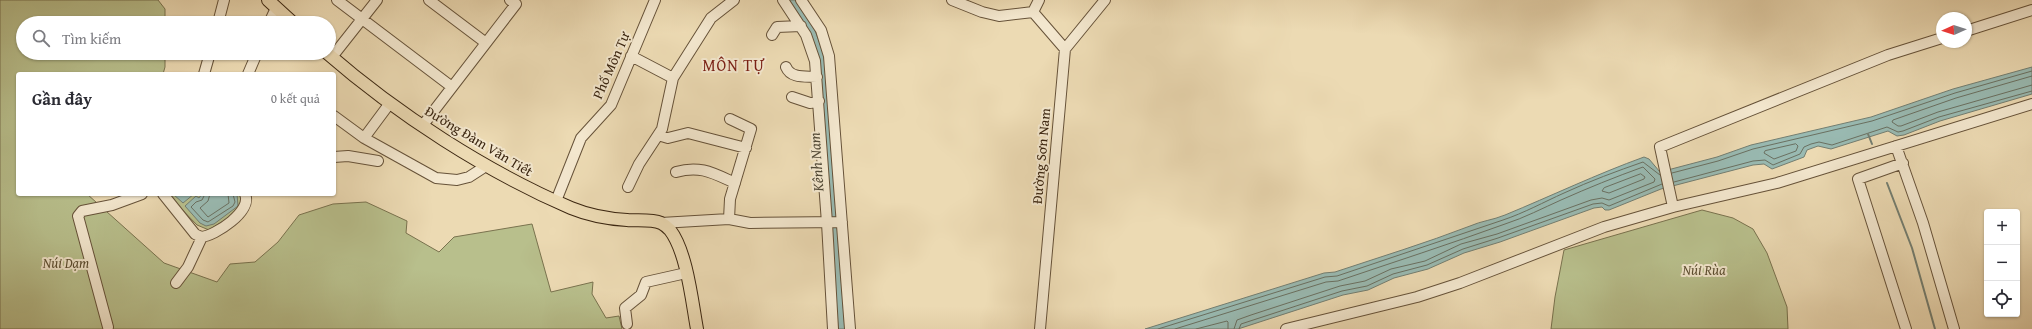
<!DOCTYPE html>
<html lang="vi">
<meta charset="utf-8">
<style>
body{margin:0;font-family:"Gentium Book Plus",serif;background:#f2f2f3;color:#2b2b33}
.controls{position:absolute;right:12px;bottom:12px;display:grid;overflow:hidden;border-radius:4px;box-shadow:0 1px 3px #0004}
.controls button{width:36px;height:36px;display:grid;place-items:center;padding:0;border:0;border-bottom:1px solid #e1e1e2;background:#fff;color:#2b2b33;font:20px sans-serif}
.compass{position:absolute;left:1936px;top:12px;width:36px;height:36px;border-radius:50%;background:#fff;box-shadow:0 1px 3px #0004;rotate:267deg}
.list{margin:0;padding:0;list-style:none}
h2{display:flex;justify-content:space-between;align-items:center;height:52px;margin:0;padding:0 16px;font-size:17px}
h2 small{font-size:13px;font-weight:400;color:#7c7c81}
.icon{flex:none;width:22px;height:22px;fill:none;stroke:currentColor;stroke-width:2;stroke-linecap:round;stroke-linejoin:round}
.map{position:relative;flex:none;width:2032px;height:329px;overflow:hidden}
.search{position:absolute;background:#fff;box-shadow:0 1px 3px #0004;left:16px;top:16px;width:320px;height:44px;display:flex;align-items:center;gap:10px;box-sizing:border-box;padding:0 14px;border-radius:22px;color:#7c7c81;font-size:15px}
.panel{position:absolute;background:#fff;box-shadow:0 1px 3px #0004;left:16px;top:72px;width:320px;height:124px;border-radius:4px}
.map>svg:first-child{display:block}
</style>
<div class="map">
<svg width="2032" height="329" viewBox="0 0 2032 329">
<rect width="100%" height="100%" fill="#ecdab3"/>
<filter id="stains"><feTurbulence type="fractalNoise" baseFrequency=".005" numOctaves="4"/><feColorMatrix values="0 0 0 0 .2 0 0 0 0 .09 0 0 0 0 .02 0 0 0 .5 -.17"/></filter>
<radialGradient id="worn" r=".72"><stop offset=".6" stop-color="#630" stop-opacity="0"/><stop offset="1" stop-color="#630" stop-opacity=".3"/></radialGradient>
<!-- green -->
<path fill="#b8bf8c" stroke="#79724e" d="M0 0H158L165 9V23H23V53H165V67L163 74H18V194H87L164 263 217 282 230 264 255 262 278 242 299 215 333 204 366 202 407 221 406 233 439 252 454 237 532 224 551 292 593 282 592 294 606 318 619 316 622 329H0Z
M167 194H241V207L236 213 209 230 197 225Z
M1702 210 1733 218 1753 229 1767 253 1787 307 1788 329H1551L1555 297 1564 250Z"/>
<!-- water -->
<path fill="#99bab2" stroke="#737e71" d="M786 0H795L813 25 824 55 845 329H838L820 75Z
M2032 67V94L1940 121 1904 135 1897 136 1888 131 1831 149 1818 146 1807 150 1804 157 1772 169 1764 164 1753 165 1661 189 1609 210H1605L1602 207 1594 208 1500 242 1464 253 1428 269 1394 278 1368 290 1343 295 1238 329H1145L1324 273 1335 272C1380 257 1426 243 1470 226 1481 221 1493 220 1505 215 1551 196 1597 174 1644 157L1649 159 1660 172 1717 157 1751 145 1871 117 1953 89Z
M173 194H194L183 203Z
M202 194H237L238 206 214 224 206 226 200 223 185 206 196 196 199 198Z"/>
<g fill="none" stroke-linecap="round" stroke-linejoin="round">
<!-- shore -->
<path stroke="#6a7061" stroke-width="1" d="M2032 76 1956 98 1893 120 1892 122 1898 126H1901L1938 112 2032 85
M1796 144 1798 146 1796 151 1774 159 1764 153 1765 151Z
M1672 173 1718 161 1753 149 1872 121 1955 93 2032 71
M1641 174 1645 177 1644 179 1609 193 1602 191 1604 188Z
M1674 182 1753 161 1765 160 1773 165 1800 154 1804 147 1811 144 1819 142 1832 145 1887 127 1898 132 1903 131 1939 117 2032 91
M205 194 202 200 196 202 191 207 203 220 208 222 233 206 235 202 233 194
M210 194 208 201 200 208 208 217 229 203 228 194
M1158 329 1325 277 1337 276C1392 257 1448 239 1503 220 1524 213 1544 202 1564 193 1590 181 1617 171 1643 162L1660 175
M1175 329 1326 282 1338 281C1394 262 1450 244 1505 224 1524 218 1543 208 1561 200 1588 188 1615 177 1643 167L1655 179 1654 182 1609 200 1602 198 1591 200 1497 234 1461 244 1425 261 1391 269 1365 281 1340 286 1251 315 1237 320 1234 329
M1196 329 1227 321 1228 322V329
M1239 329 1241 324 1342 291 1367 286 1393 274 1427 265 1463 249 1498 238 1593 204 1602 203 1609 206 1662 184"/>
<!-- stream -->
<path stroke="#737e71" stroke-width="2" d="M1868 134 1872 144
M1887 183 1912 248 1935 329"/>
<!-- minor casing -->
<g stroke="#665239" stroke-width="12">
<path id="minor" d="M337 0 452 87
M429 0 486 43
M783 0 806 35 815 61 827 223 833 329
M801 0 821 30 829 56 850 329
M952 0 982 12 999 16 1033 12
M1033 12 1065 49
M1033 12 1039 0
M218 23 224 0
M269 23 276 8
M1966 31 2032 10
M772 35 777 27 801 26
M631 56 673 78
M332 57 377 0
M786 67C791 79 806 76 817 77
M204 74 210 53
M248 74 257 53
M792 97 810 103 819 101
M334 116 364 138 390 103
M423 125 516 4 510 0
M658 135 668 138 688 133 746 148
M364 138 436 178 457 180 469 177 486 166
M1896 146 1923 223 1954 329
M334 157 348 156 378 161
M1903 163 1858 179 1906 329
M676 172C700 165 713 173 735 183
M628 187 639 164 662 129 673 78 711 18 734 0
M163 194 195 234 201 237C215 236 253 211 245 194
M556 201 581 138 611 105 655 0
M1673 207 1660 147 1888 55 1942 38
M729 219 730 199 751 129 730 119
M661 223 729 219 750 223 842 222
M176 283 188 267 202 237
M627 324 625 308 641 295 646 282 686 273
M108 327 78 216 82 211 112 205 142 194
M1040 329 1065 49 1105 0
M1286 329 1417 297 1460 283 1604 227 1673 207 1777 183 2032 104"/>
</g>
<!-- major casing -->
<g stroke="#3a2510" stroke-width="14">
<path id="major" d="M268 0 293 23
M327 53C397 114 487 172 571 208 588 215 610 219 627 220 637 221 652 219 661 223 663 224 668 228 670 230 687 252 692 302 697 329"/>
</g>
<!-- minor -->
<use href="#minor" stroke="#f3e7ce" stroke-width="10"/>
<!-- major -->
<use href="#major" stroke="#ecdab3" stroke-width="12"/>
</g>
<g text-anchor="middle" dominant-baseline="central" stroke-width="4" stroke-linejoin="round" paint-order="stroke">
<!-- street labels -->
<g font-size="14" fill="#3a2510" stroke="#f3e7ce">
<text transform="translate(611 65) rotate(-66)">Phố Môn Tự</text>
<text transform="translate(479 141) rotate(31)">Đường Đàm Văn Tiết</text>
<text transform="translate(1041 156) rotate(-85)">Đường Sơn Nam</text>
</g>
<!-- park labels -->
<g font-size="14" font-style="italic" fill="#5a4c2f" stroke="#f3e7ce">
<text x="66" y="263">Núi Dạm</text>
<text x="1704" y="270">Núi Rùa</text>
</g>
<!-- water labels -->
<g font-size="15" font-style="italic" fill="#524a38" stroke="#f3e7ce">
<text transform="translate(816 162) rotate(-94)">Kênh Nam</text>
</g>
<!-- quarter labels -->
<g font-size="16" letter-spacing="1" fill="#7a1f14" stroke="#f3e7ce">
<text x="734" y="65">MÔN TỰ</text>
</g>
</g>
<rect width="100%" height="100%" filter="url(#stains)"/>
<rect width="100%" height="100%" fill="url(#worn)"/>
</svg>
<div class="controls">
<button>+</button>
<button>−</button>
<button><svg class="icon" aria-label="locate" viewBox="0 0 24 24"><circle cx="12" cy="12" r="6"/><path d="M12 2v4M12 18v4M2 12h4M18 12h4"/></svg></button>
</div>
<svg class="compass" viewBox="-18 -18 36 36"><path d="M0-13l5 13h-10z" fill="#e53935"/><path d="M0 13l5-13h-10z" fill="#7c7c81"/></svg>
<div class="search"><svg class="icon" aria-label="search" viewBox="0 0 24 24"><circle cx="10" cy="10" r="6"/><path d="M15 15l6 6"/></svg>Tìm kiếm</div>
<section class="panel">
<h2>Gần đây<small>0 kết quả</small></h2>
<ul class="list">
</ul>
</section>
</div>
